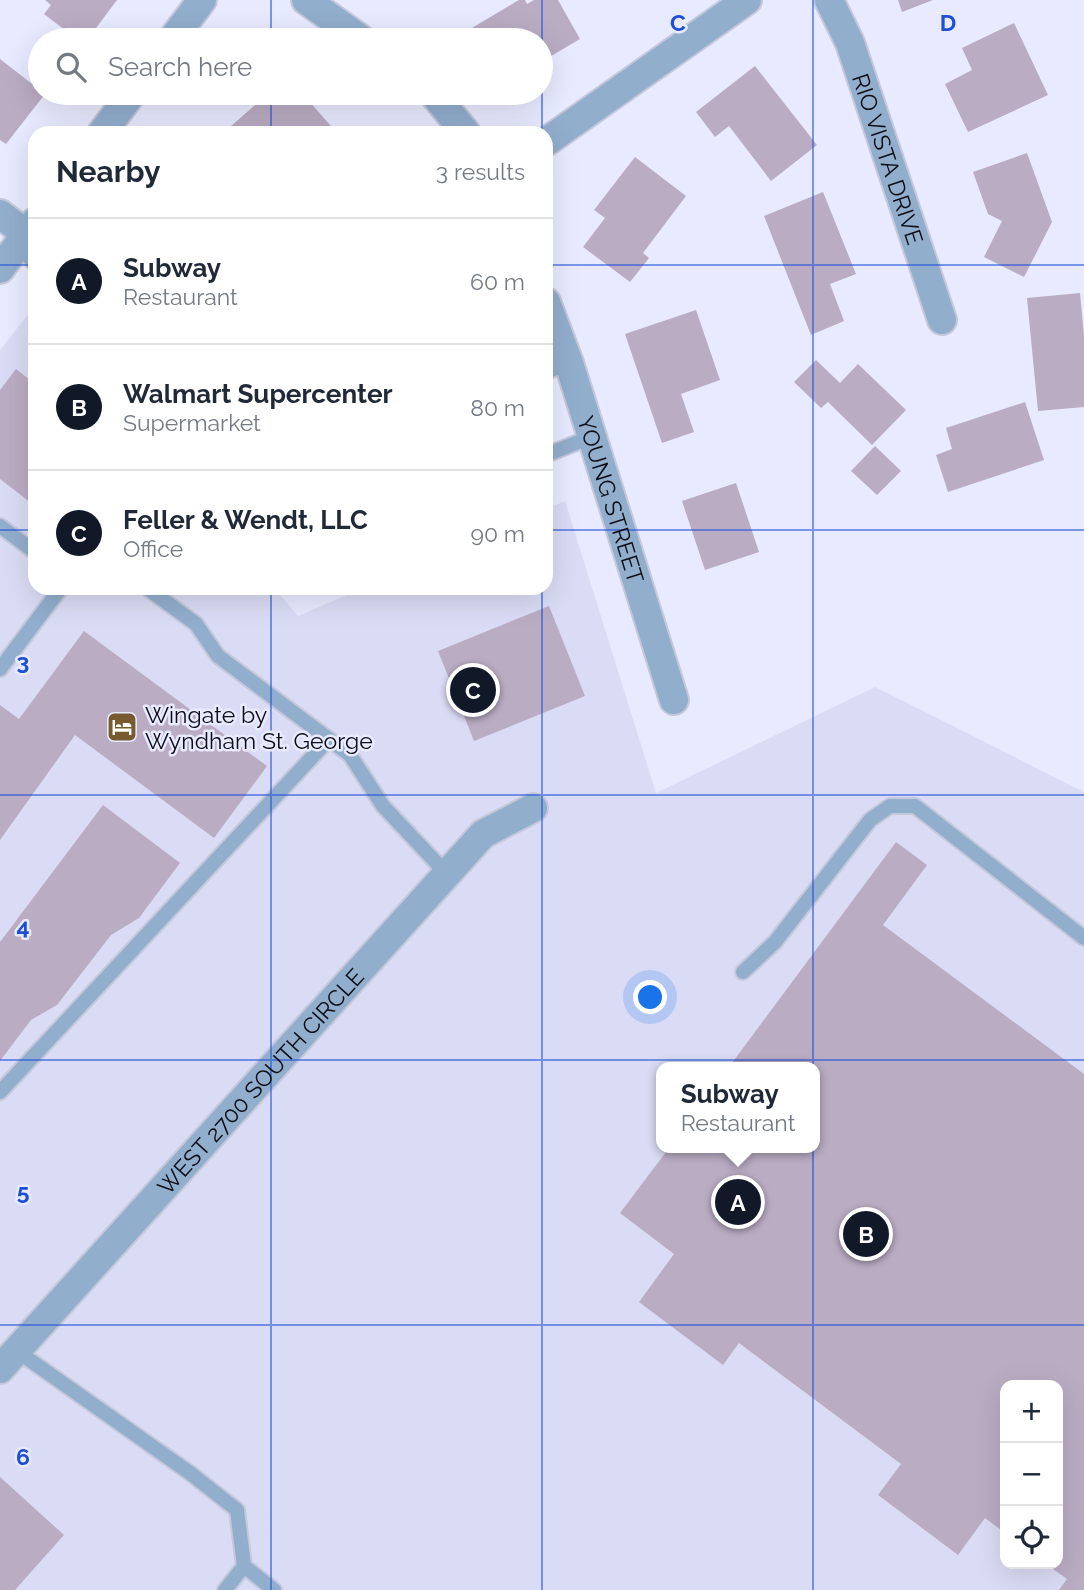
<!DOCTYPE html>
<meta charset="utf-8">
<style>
body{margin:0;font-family:Raleway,sans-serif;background:#f2f2f3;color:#1f2937}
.controls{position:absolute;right:21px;bottom:21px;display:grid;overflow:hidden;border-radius:14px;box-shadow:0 7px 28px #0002}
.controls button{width:63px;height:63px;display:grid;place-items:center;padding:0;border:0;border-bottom:2px solid #e0e1e3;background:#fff;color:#1f2937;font:35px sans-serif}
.you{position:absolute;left:651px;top:998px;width:24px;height:24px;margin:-18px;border:5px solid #fff;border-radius:50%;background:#1a73e8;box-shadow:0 0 0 10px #1a73e833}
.badge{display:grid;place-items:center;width:46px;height:46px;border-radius:50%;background:#111827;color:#fff;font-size:23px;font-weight:700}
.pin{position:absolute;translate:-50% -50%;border:4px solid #fff;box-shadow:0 2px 7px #0006}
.popup{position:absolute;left:656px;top:1062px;width:164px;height:91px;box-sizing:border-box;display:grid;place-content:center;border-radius:14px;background:#fff;filter:drop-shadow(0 2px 5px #0005);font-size:23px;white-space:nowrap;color:#747a83}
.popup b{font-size:26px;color:#1f2937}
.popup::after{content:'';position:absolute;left:50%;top:100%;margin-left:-14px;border:14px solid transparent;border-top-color:#fff}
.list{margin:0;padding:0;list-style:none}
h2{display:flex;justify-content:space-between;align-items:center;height:91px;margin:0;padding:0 28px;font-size:30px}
h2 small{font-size:23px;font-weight:400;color:#747a83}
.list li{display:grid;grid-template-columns:46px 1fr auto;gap:21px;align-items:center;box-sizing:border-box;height:126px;padding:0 28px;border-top:2px solid #e0e1e3}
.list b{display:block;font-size:26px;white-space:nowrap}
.list p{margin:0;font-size:23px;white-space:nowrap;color:#747a83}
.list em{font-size:23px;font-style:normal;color:#747a83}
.icon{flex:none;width:38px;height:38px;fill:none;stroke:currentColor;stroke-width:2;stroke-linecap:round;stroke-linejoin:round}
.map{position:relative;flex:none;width:1084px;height:1590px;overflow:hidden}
.search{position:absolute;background:#fff;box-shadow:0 7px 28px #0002;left:28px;top:28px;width:525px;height:77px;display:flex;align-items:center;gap:18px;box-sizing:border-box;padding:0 24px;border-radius:38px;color:#747a83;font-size:26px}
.panel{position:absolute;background:#fff;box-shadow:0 7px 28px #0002;left:28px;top:126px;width:525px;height:469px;border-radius:21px}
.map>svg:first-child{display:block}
</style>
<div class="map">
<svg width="1084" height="1590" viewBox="0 0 1084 1590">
<rect width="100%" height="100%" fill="#e8eaff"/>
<!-- built -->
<path fill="#dadcf5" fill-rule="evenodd" d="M34 307 35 588H274L298 616 363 588H546V509L565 501 656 793 875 687 1084 792V1590H0V350ZM661 1067H815V1148H661ZM1005 1385H1058V1564H1005Z"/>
<!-- building -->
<path fill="#baacc3" d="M45 0H117L87 40H78L44 14 51 5Z
M519 0H525L527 4 534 0H558L580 39 541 62V40H473L467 31Z
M898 0H933L902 12Z
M1014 23 1048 95 968 132 945 84 972 70 962 48Z
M0 59 45 94 6 144 0 140Z
M755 66 817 145 771 181 729 126 715 137 696 112Z
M269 93H302L337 133H223Z
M1027 153 1052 222 1024 277 984 257 1002 221 988 214 973 172Z
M635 157 686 196 643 253 649 258 630 282 583 247 605 218 594 210Z
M823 192 856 274 830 284 844 321 811 335 764 216Z
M1080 293 1084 336V407L1038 411 1027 298Z
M696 310 720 380 681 394 694 432 662 443 625 334Z
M816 360 840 383 858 364 906 410 872 445 828 402 821 408 794 382Z
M16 369 35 384V506L0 479V390Z
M1025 402 1044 460 948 492 936 455 952 449 946 428Z
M875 446 901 471 877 495 851 471Z
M736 483 759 552 705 570 682 501Z
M549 606 585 696 474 741 438 651Z
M84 631 267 766 214 838 75 735 0 840V705L19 719Z
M103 805 180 863 139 918 111 935 57 1005 31 1020 0 1061V942Z
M896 842 927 865 883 925 1084 1074V1590H1059L1067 1579 1046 1564H1058V1385H1005V1533L985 1518 958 1555 878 1495 901 1464 739 1343 723 1365 639 1302 674 1254 620 1213 669 1148H815V1067H729Z
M0 1477 64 1535 15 1590H0Z"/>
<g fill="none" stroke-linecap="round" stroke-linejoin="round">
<!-- service casing -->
<g stroke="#c5c7da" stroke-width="18">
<path id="service" d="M18 245 35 264
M546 372 569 363
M546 455 591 437
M0 526 35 552
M147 588 196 624 218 656 350 755 383 806 447 874
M0 669 61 588
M743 972 775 942 870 820 890 806H915L1084 938
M0 1092 329 739
M17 1351 190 1473 237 1510 244 1566 274 1590
M225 1590 244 1566"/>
</g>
<!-- minor casing -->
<g stroke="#c5c7da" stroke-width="32">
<g id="minor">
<path d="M306 0 362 40"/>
<path id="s1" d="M829 0 850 43 942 320"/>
<path d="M172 40 202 0"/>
<path d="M433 93 466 133"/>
<path d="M102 133 132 93"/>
<path d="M546 142 747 0"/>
<path d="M0 214 26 234"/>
<path d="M0 269 35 222"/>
<path id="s2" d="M546 302 569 363 674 700"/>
<path id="s3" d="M0 1369 483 834 533 808"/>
</g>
</g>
<!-- service -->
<use href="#service" stroke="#92aecd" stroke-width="14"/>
<!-- minor -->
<use href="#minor" stroke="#92aecd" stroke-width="28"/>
</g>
<!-- grid -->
<path fill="none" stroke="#1d4ed8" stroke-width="2" stroke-opacity="0.55" d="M271 0V40M542 0V133M813 0V1590M271 93V133M0 265H35M546 265H1084M0 530H35M546 530H1084M271 588V1590M542 588V1590M0 795H1084M0 1060H1084M0 1325H1084"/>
<!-- icons -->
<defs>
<g id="hotel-square" transform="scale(1.575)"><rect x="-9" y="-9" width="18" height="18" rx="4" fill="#775a2d" stroke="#e8eaff"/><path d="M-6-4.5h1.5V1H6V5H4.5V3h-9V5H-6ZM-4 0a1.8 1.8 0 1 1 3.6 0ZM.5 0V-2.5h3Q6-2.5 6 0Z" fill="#fff"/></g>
</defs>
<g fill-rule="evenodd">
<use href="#hotel-square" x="122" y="727"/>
</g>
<g text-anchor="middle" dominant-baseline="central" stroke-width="5" stroke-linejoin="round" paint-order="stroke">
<!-- street labels -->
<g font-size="23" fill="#0d0d15" stroke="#e8eaff">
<text stroke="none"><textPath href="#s1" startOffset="170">RIO VISTA DRIVE</textPath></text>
<text stroke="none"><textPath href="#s2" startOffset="208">YOUNG STREET</textPath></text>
<text stroke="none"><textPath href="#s3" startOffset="388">WEST 2700 SOUTH CIRCLE</textPath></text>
</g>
<!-- poi labels -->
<g font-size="23" fill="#0d0d15" stroke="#e8eaff" text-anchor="start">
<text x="145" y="714">Wingate by<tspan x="145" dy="26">Wyndham St. George</tspan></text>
</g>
</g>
<g font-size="23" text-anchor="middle" font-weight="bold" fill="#1d4ed8" stroke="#e8eaff" stroke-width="5" stroke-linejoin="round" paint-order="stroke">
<text x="678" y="31">C</text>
<text x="948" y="31">D</text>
<text x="23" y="670">3</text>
<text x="23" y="935">4</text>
<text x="23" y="1200">5</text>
<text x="23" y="1465">6</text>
</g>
</svg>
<div class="controls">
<button>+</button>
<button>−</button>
<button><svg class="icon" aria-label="locate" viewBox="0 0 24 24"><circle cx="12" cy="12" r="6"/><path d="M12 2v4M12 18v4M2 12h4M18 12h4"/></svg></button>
</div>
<div class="you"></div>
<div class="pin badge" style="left:738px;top:1202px">A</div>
<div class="popup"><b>Subway</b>Restaurant</div>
<div class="pin badge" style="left:866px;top:1234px">B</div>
<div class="pin badge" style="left:473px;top:690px">C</div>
<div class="search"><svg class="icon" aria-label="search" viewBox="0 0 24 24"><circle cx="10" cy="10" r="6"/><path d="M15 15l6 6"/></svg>Search here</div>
<section class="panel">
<h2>Nearby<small>3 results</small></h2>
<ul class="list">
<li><span class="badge">A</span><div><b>Subway</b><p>Restaurant</p></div><em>60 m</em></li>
<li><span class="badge">B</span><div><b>Walmart Supercenter</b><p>Supermarket</p></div><em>80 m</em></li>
<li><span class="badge">C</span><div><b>Feller &amp; Wendt, LLC</b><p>Office</p></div><em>90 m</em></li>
</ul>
</section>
</div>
